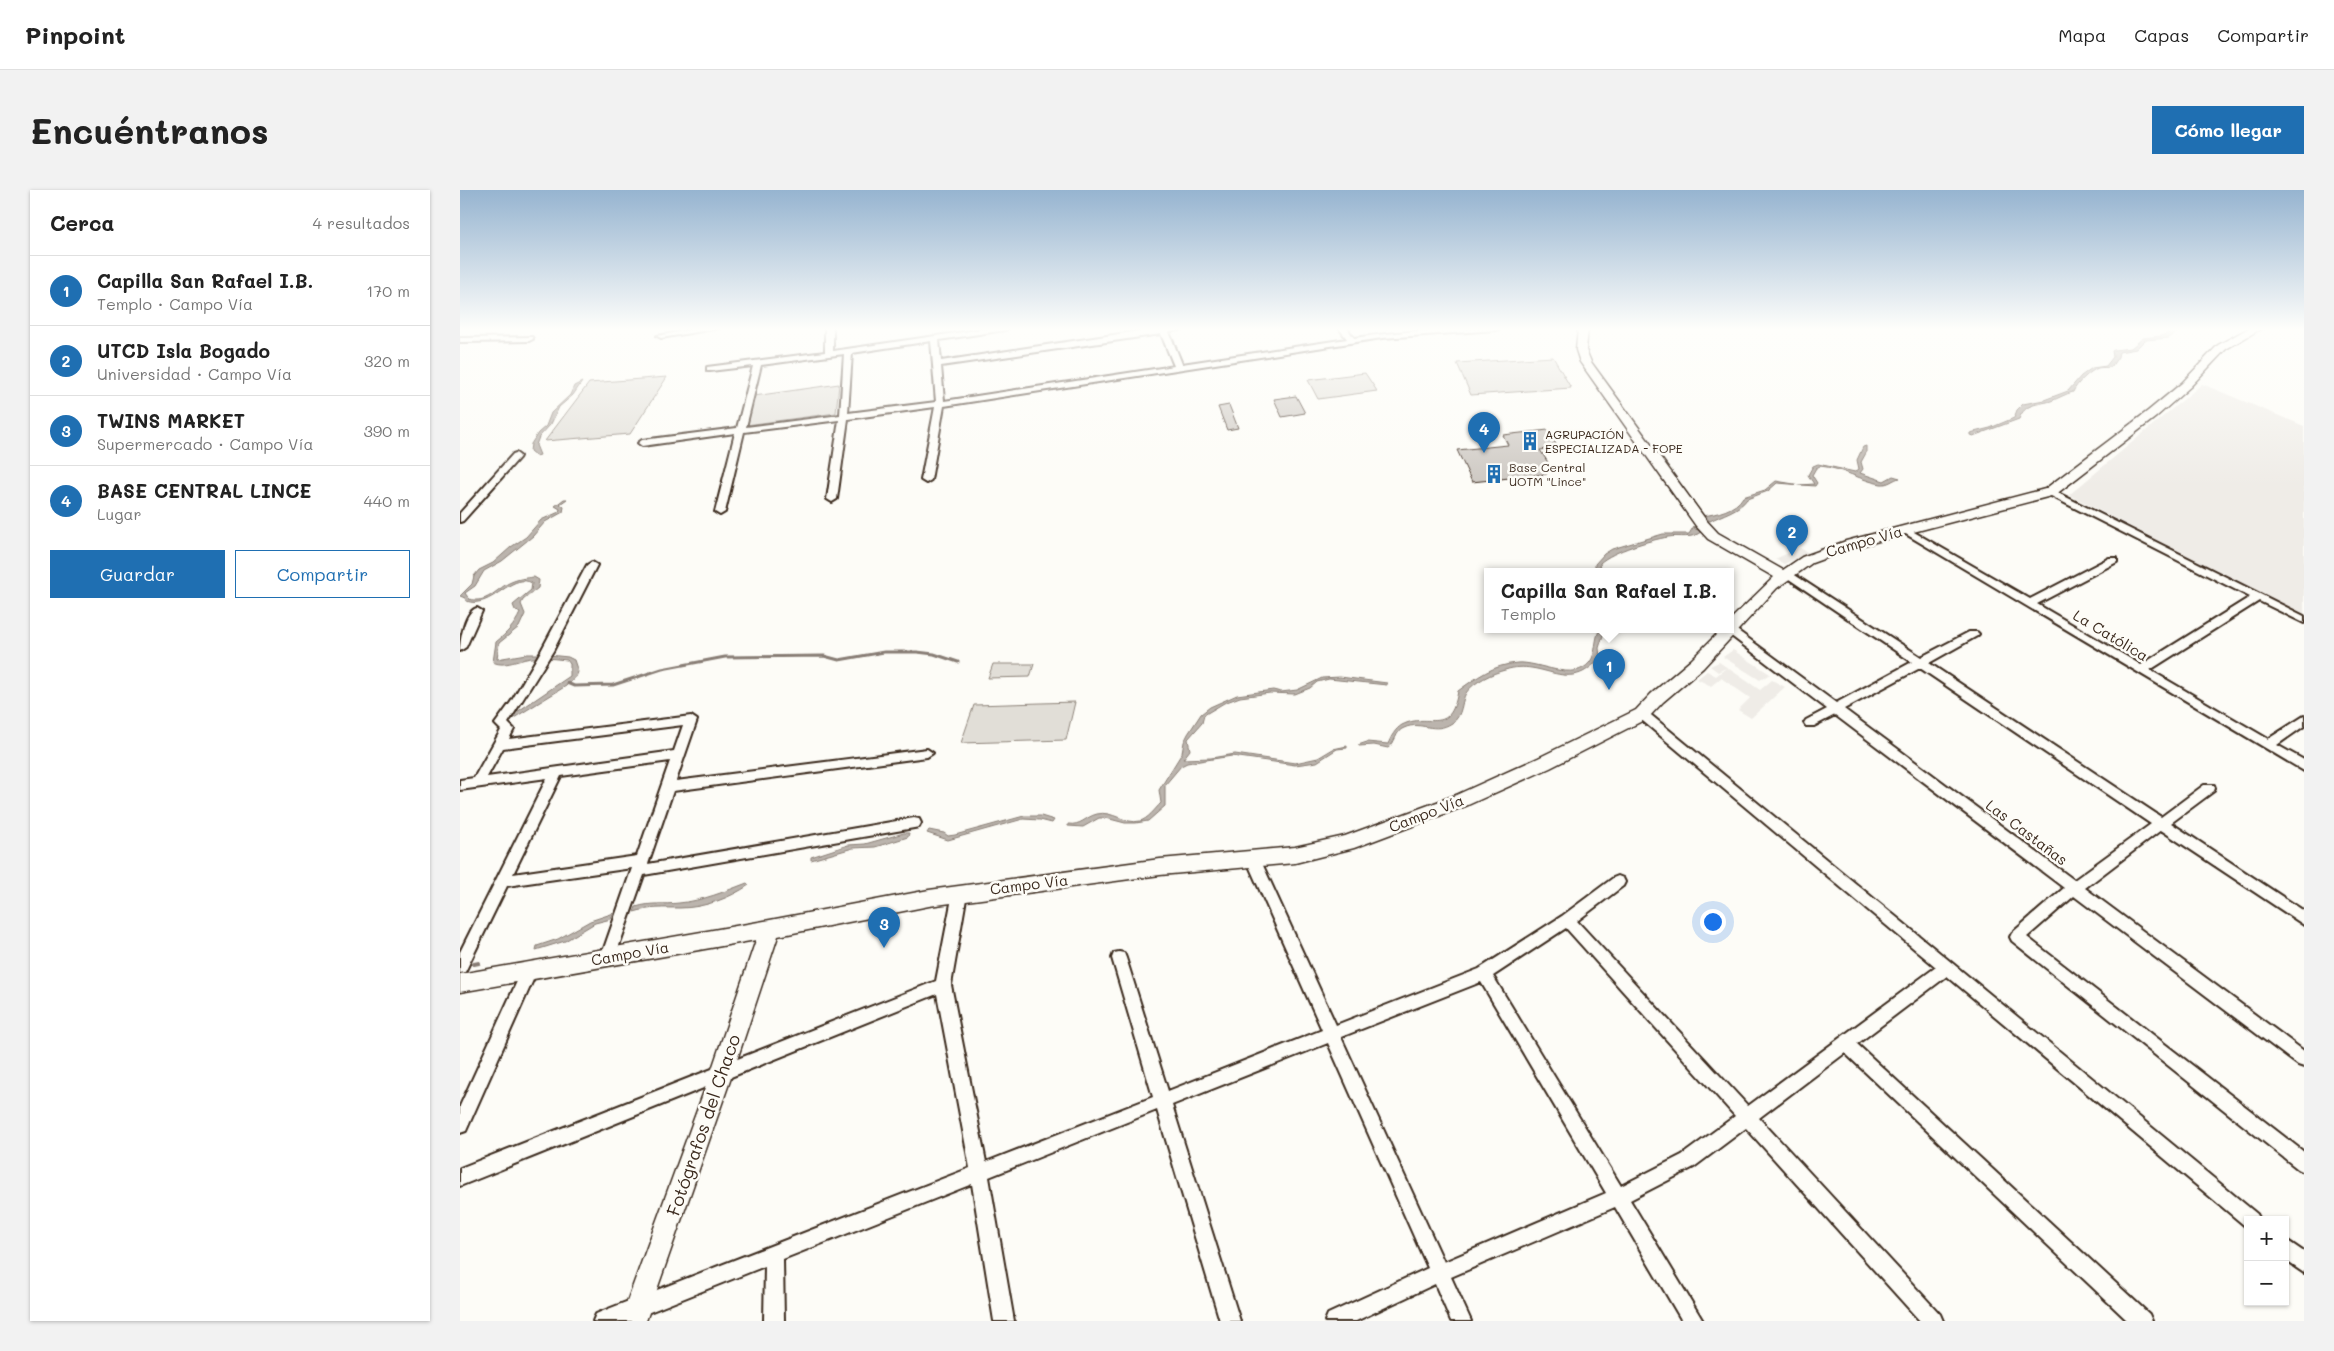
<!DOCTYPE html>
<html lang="es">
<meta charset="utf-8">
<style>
body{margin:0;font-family:Mali,sans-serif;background:#f2f2f2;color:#222}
.controls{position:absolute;right:15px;bottom:15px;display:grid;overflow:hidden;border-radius:0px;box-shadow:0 1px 4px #0004}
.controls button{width:45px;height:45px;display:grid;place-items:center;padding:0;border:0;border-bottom:1px solid #e0e0e0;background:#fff;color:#222;font:25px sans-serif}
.you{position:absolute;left:1252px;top:731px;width:18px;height:18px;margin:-12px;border:4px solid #fff;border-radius:50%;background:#1a73e8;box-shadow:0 0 0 8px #1a73e833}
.badge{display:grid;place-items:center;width:32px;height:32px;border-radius:50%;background:#1f6fb2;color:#fff;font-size:16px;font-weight:700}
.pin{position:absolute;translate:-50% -41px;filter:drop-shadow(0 1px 2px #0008)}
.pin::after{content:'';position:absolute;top:26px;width:18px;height:15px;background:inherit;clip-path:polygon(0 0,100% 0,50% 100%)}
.popup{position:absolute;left:1024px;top:378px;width:250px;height:65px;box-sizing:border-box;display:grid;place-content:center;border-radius:0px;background:#fff;filter:drop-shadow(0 1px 4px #0005);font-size:16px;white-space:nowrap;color:#767676}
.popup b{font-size:19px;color:#222}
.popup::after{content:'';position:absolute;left:50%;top:100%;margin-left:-10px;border:10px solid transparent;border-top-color:#fff}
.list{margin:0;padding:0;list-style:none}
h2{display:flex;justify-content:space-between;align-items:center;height:65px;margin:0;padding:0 20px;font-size:21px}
h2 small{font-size:16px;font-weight:400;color:#767676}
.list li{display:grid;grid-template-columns:32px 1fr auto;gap:15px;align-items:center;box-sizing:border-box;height:70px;padding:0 20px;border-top:1px solid #e0e0e0}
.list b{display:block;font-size:19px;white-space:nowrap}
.list p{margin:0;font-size:16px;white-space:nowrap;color:#767676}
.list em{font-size:16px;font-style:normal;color:#767676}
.actions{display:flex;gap:10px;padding:15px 20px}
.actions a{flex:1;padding:11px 0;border:1px solid #1f6fb2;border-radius:0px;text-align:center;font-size:18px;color:#1f6fb2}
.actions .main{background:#1f6fb2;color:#fff}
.map{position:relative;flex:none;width:1844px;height:1131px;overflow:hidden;border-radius:0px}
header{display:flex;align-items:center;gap:30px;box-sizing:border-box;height:70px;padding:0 25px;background:#fff;border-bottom:1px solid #e0e0e0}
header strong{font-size:24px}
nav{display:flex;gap:28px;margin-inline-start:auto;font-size:18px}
.intro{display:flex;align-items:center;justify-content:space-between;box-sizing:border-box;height:120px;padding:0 30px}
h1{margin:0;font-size:35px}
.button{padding:12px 22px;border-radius:0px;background:#1f6fb2;color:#fff;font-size:18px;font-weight:700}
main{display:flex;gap:30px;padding:0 30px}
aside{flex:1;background:#fff;border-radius:0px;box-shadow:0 1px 4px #0004}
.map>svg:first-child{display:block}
</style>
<header>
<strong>Pinpoint</strong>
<nav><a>Mapa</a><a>Capas</a><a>Compartir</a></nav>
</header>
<div class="intro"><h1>Encuéntranos</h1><a class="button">Cómo llegar</a></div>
<main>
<aside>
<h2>Cerca<small>4 resultados</small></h2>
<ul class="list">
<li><span class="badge">1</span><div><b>Capilla San Rafael I.B.</b><p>Templo · Campo Vía</p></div><em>170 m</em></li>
<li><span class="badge">2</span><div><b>UTCD Isla Bogado</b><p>Universidad · Campo Vía</p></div><em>320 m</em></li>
<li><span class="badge">3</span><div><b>TWINS MARKET</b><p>Supermercado · Campo Vía</p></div><em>390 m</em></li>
<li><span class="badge">4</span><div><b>BASE CENTRAL LINCE</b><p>Lugar</p></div><em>440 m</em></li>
</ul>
<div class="actions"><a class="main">Guardar</a><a>Compartir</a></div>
</aside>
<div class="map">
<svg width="1844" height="1131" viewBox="0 0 1844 1131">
<rect width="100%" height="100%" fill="#fdfcf7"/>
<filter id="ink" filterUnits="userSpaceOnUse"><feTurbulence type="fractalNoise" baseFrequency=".02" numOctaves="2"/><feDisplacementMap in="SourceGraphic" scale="10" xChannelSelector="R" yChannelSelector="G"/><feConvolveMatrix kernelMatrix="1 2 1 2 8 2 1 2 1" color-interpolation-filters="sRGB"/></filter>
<g filter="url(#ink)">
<!-- built -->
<path fill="#efece7" d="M1742 194 1844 236V425L1609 305Z
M1340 358 1349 363 1324 374 1315 369Z
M1273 460 1310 484 1300 490 1263 467Z
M1259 472 1300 500 1312 490 1325 497 1291 528 1278 520 1290 508 1261 488 1251 496 1237 489 1247 481 1256 486 1266 478 1258 482 1250 476Z"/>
<!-- green -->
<path fill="#e1ded7" stroke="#8e847a" d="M1093 167 1111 198 1011 205 997 173Z
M905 183 917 201 858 209 848 190Z
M207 187 170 244 85 251 129 193Z
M379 194 376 223 286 235 294 206Z
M533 474H574L570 487 528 488Z
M615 512 606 550 501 553 514 515Z"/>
<!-- water -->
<path fill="#bbb4ad" stroke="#887d74" d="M1720 138H1733L1719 141 1709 148 1685 150 1676 159 1659 162 1658 167 1651 177C1646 178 1642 177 1638 178 1630 181 1616 194 1613 202 1605 204 1599 208 1591 211 1577 215 1565 213 1559 229L1513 246 1510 245V243L1530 238 1554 228 1557 220 1563 214 1584 210 1608 201 1621 186 1632 178 1646 176 1653 167 1652 161 1654 160 1671 158 1683 148 1701 146Z
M122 192 113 205 99 217 91 234 79 247 76 255 80 265 76 266 70 261 71 254 78 243 86 236 91 223 110 205 114 196Z
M1406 256V263L1401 272 1403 279 1400 283 1424 291 1433 286 1440 288C1433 289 1429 295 1421 294 1402 291 1382 278 1360 276L1356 278 1352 285 1357 293 1355 296 1317 293 1308 301 1287 309C1280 320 1261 325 1250 331L1243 326C1256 324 1276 320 1283 307L1305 300 1316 291 1340 295 1354 294 1348 285 1353 276 1358 274 1395 282 1399 279 1397 270 1403 257Z
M104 309H107L100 314 104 317 103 322 85 332 73 346 42 371 24 381 15 396 5 403 9 409C27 414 35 400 49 393 57 389 65 388 74 387L79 390 78 398 63 410 61 414 65 424 59 437 39 453 37 469 66 464H82L79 468C64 466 46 479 33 472L36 452C47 443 54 436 60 423L55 420 53 415 71 400 72 393C54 383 37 410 18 412 14 413 10 412 6 411L5 408 0 406 12 394 14 386 19 380 33 373 51 357 66 347 81 330 99 322 100 319 95 316Z
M1234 336 1235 339 1242 341C1232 350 1220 345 1208 347 1190 350 1153 361 1140 373L1141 381H1135V374L1144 364 1152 359 1203 344H1229Z
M1140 439H1145L1139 458 1140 467C1109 507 1084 467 1045 480 1033 483 1013 492 1006 503 1001 511 1003 526 992 533 974 545 961 530 944 538 935 541 936 553 928 558L914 555 899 556 898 555 907 552 928 554C931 547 935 539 942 535 969 521 990 548 998 501 1017 487 1033 475 1057 473 1079 471 1114 493 1130 472 1137 462 1134 449 1140 439Z
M89 465 108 467 114 470 118 482 116 487 106 496 49 531 51 526 110 486V474L107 470 87 468Z
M880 487 927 493V495L869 489 857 492 850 498 835 504 810 503 780 507 764 513 744 525 742 533 728 549 730 560 723 569 751 568 775 564 835 573 858 568 873 559 887 556V558L877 559 857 572 835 575 772 566 727 573 721 576 705 595V616L688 631 676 633H665L646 628H639L623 637 608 636V634C621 636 625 627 637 624 652 620 666 635 680 631 688 629 695 619 701 613L699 600 722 563 724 552 728 544 741 524 750 517 777 505 813 500 821 502 837 500 862 488Z
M564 626H581L594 630 592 633 580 630 563 629 488 650 467 643 469 640 484 643 488 646 495 645Z
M444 643H449L448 647 415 657 393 658 351 670V667L388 655 405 654Z
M287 693 289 695C270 708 244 718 220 718 204 718 190 717 174 722L176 717C192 712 203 715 219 713 242 711 266 701 287 693Z
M154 723 151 729 135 733 105 751 76 760 77 756 98 749 130 731Z"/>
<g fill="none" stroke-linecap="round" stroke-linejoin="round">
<!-- stream-far1 -->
<path stroke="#887d74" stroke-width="3" d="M107 493 114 496 153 495 202 479 265 467 364 466 379 470 424 462H457L474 464 498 472"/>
<!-- stream -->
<path stroke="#887d74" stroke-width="4" d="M14 774 19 773"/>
</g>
<!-- building -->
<path fill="#cdc8c2" stroke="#3b2a1e" d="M836 206 845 223 822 227 814 209Z
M769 215 778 238 767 240 758 217Z
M1088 240 1098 258 1080 260 1089 274 1081 275 1087 284 1012 292 997 260 1048 255 1043 245Z"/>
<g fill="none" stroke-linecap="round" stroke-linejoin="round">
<!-- street casing -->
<g stroke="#3b2a1e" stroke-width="4">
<path id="street" d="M240 138H259L201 148 197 146Z
M365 138H373V161L530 138H549L545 140 479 150 481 171 699 138H728L709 142 722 174 887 149 879 138H887L894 148C942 141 991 138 1040 138L1036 140 922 148 484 216 471 290 466 293 461 290 475 217 388 229 377 309 372 312 367 309 379 230 284 242 265 322 260 325 255 322 275 243 182 256 178 253 182 250 277 238 293 176 250 181H247V177L365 162ZM701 144 714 176 484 211 481 176ZM471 151 476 212 388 223 392 163ZM384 164 380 225 286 237 301 175Z
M72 147 73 149 69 151 0 152V148Z
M56 263 60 266 59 268 3 331 0 332V323L53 264Z
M1590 299 1844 426V433L1799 411 1690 480 1808 549 1844 526V536L1817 555 1844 570V581L1439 340 1441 338H1447L1570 409 1649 368H1657V372L1577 414 1681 475 1790 407 1587 304V300Z
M132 372 137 375 93 461 48 533 54 539 49 549 231 526 237 530 216 591 467 559 473 563 467 567 213 601 188 674 454 628 459 629 461 633 459 637 454 638 184 685 155 767 153 772 148 773 143 772 141 767 172 678 47 696 5 782 0 783V762L87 588 0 600V590L14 588 41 540 35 534 51 512 81 461 127 375ZM223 535 214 561 27 587 43 558ZM210 571 177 666 53 684 101 586Z
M1327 380 1461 467 1509 442H1517L1519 444 1517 446 1469 473 1701 627 1744 595H1754L1755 598 1754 601 1711 633 1844 721V735L1701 640 1625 698 1844 861V877L1838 875 1614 706 1567 747 1844 962V982L1838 979 1552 751 1550 747 1552 743 1604 698 1375 525 1354 536H1346L1344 533 1346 530 1367 519 1266 442 1265 439 1274 438 1376 513 1452 472 1323 385V381ZM1460 478 1691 634 1614 690 1384 519Z
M17 418 22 421 6 457 0 461C0 450 5 421 17 418Z
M1182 520 1186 521 1797 1024 1800 1030H1788V1038L1785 1036 1487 786 1397 854 1689 1124 1692 1131H1668L1385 863 1299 928 1480 1124 1483 1131H1460L1286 938 1234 977 1170 1010 1243 1131H1222L1155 1017 991 1087 1011 1131H991L975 1094 896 1131H865L868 1124 968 1078 868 853 712 915 780 1131H760L697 920 529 987 554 1131H534L512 994 323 1069 324 1131H304L305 1076 167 1131H133L136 1124 143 1121 510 978 477 804 0 996V978L476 791 493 703 495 699 500 697 505 699 507 703 491 795 526 972 693 907 652 768 654 763 659 762 664 763 666 768 708 901 862 840 786 669 788 665 793 664 798 665 800 669 876 835 1019 779 1102 726 1153 688 1158 686 1163 688 1165 692 1163 696 1117 731 1288 916 1476 777 1178 527 1176 524ZM1106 738 1275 926 1222 965 1161 996 1033 786ZM1021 792 1146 1003 984 1072 881 847Z
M69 774 74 776 77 781 6 941 0 943V916L64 776Z
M1825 1049 1844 1062V1083L1825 1070Z"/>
</g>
<!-- secondary casing -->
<g stroke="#3b2a1e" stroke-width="3">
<path id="secondary" d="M1118 138H1128L1126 160 1131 172 1246 330 1258 343 1323 380 1342 367 1386 351 1585 299 1688 221 1722 193 1758 155 1789 138H1802L1766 159 1730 197 1696 227 1595 305 1396 357 1352 373 1317 398 1243 478 1203 512 1188 528 1090 578 1008 615 894 658 835 673 700 685 469 716 318 746 273 882 186 1131H160L251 882 296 750 0 802V784L310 730 469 700 700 669 835 657 885 646 996 605 1078 568 1176 520 1191 504 1231 470 1262 439H1270V430L1314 387 1248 349 1236 336 1120 172 1116 160Z"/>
</g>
<!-- street -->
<use href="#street" fill="#fdfcf7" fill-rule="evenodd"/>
<!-- secondary -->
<use href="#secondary" fill="#fdfcf7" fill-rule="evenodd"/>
</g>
</g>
<!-- sky -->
<linearGradient id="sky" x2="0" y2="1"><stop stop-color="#96b4d0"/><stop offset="0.47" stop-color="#fefefb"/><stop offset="1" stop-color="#fefefb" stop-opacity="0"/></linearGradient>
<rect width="1844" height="296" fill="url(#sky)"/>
<!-- icons -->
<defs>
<g id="building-bare" transform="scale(1.5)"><path d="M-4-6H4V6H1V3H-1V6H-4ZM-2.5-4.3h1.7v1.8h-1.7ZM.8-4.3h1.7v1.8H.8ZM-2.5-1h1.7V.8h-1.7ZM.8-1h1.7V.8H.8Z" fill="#1f6fb2" stroke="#fdfcf7" stroke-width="2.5" paint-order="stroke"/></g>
</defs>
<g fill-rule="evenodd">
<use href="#building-bare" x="1070" y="251"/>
<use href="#building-bare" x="1034" y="284"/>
</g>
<g text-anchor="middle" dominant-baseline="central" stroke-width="5" stroke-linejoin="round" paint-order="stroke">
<!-- far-poi labels -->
<g font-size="12" fill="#3b2a1e" stroke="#fdfcf7" text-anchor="start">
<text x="1085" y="244">AGRUPACIÓN<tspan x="1085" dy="14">ESPECIALIZADA - FOPE</tspan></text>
<text x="1049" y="277">Base Central<tspan x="1049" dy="14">UOTM "Lince"</tspan></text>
</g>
<!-- street labels -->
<g font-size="15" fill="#3b2a1e" stroke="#fdfcf7">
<text transform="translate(1404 351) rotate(-16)">Campo Vía</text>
<text transform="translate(1651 445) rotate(31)">La Católica</text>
<text transform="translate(966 623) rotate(-21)">Campo Vía</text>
<text transform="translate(1567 642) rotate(37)">Las Castañas</text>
<text transform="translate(569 694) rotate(-7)">Campo Vía</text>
<text transform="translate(170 763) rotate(-10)">Campo Vía</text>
</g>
<!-- near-street labels -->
<g font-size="18" fill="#3b2a1e" stroke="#fdfcf7">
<text transform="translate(243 935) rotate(-71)">Fotógrafos del Chaco</text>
</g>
</g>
</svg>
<div class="controls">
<button>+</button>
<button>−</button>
</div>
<div class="you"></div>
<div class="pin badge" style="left:1149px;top:500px">1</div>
<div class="popup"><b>Capilla San Rafael I.B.</b>Templo</div>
<div class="pin badge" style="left:1332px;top:366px">2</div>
<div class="pin badge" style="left:424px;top:758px">3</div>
<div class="pin badge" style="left:1024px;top:263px">4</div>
</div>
</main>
